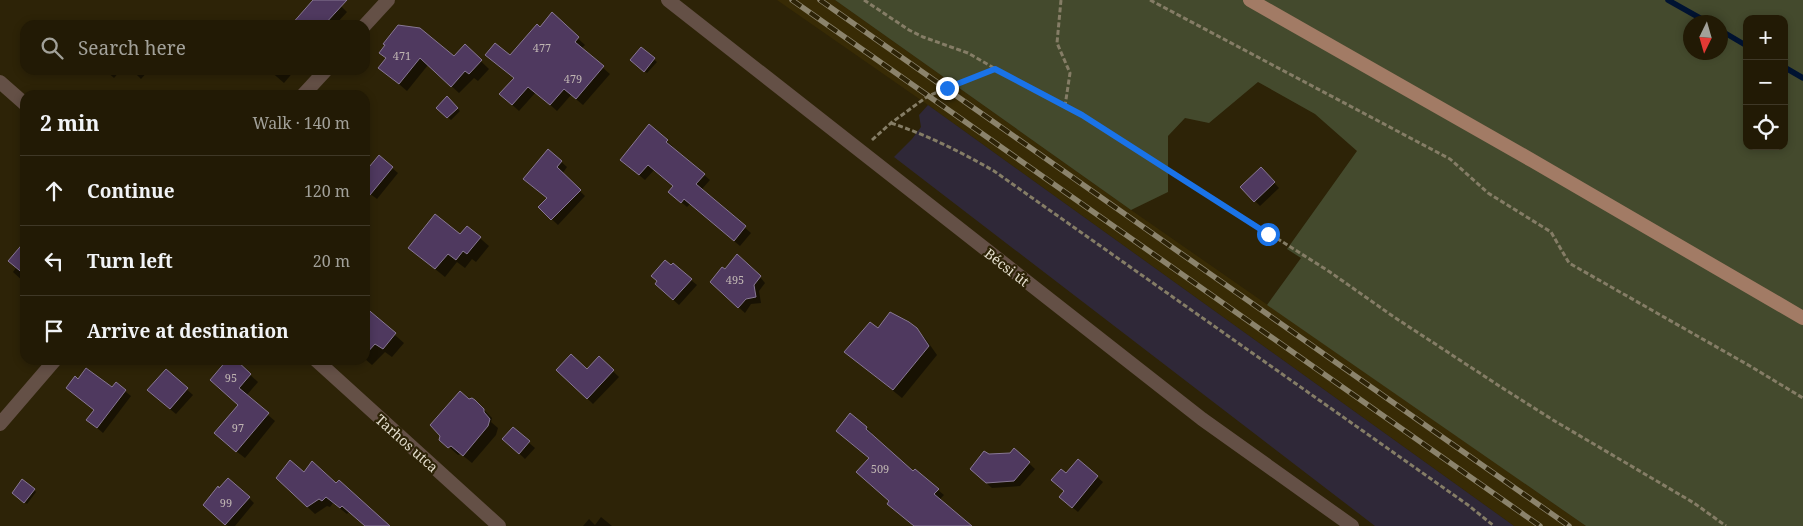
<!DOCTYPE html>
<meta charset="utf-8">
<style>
body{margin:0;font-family:"Noto Serif",serif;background:#2e2713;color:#f1f3f6}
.controls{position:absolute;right:15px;top:15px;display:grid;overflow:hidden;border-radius:10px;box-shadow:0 2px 8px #0003}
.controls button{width:45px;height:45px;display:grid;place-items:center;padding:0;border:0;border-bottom:1px solid #3f3827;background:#221a05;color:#f1f3f6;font:25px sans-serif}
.compass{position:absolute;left:1683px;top:15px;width:45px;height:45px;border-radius:50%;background:#221a05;box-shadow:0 2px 8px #0003;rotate:185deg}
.stop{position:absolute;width:15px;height:15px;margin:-11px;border:4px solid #1a73e8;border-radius:50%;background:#fff}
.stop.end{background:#1a73e8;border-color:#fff;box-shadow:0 1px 5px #0008}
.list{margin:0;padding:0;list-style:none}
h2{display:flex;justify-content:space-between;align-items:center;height:65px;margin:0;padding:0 20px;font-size:21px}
h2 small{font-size:16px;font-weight:400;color:#a2a19a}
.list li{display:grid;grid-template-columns:32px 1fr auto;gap:15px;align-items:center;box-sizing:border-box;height:70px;padding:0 20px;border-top:1px solid #3f3827}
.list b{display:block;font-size:19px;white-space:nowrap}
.list em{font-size:16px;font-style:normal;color:#a2a19a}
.icon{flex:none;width:28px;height:28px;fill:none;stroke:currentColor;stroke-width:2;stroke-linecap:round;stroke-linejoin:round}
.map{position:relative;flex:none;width:1803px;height:526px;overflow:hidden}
.search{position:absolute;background:#221a05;box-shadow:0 2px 8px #0003;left:20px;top:20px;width:350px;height:55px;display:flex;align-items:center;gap:12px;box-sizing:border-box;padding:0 18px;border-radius:15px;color:#a2a19a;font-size:19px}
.panel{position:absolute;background:#221a05;box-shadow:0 2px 8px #0003;left:20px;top:90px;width:350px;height:275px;border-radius:15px}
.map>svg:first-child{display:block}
</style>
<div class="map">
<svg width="1803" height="526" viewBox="0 0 1803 526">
<rect width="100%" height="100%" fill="#2d2307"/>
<!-- built -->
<path fill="#382b05" d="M777 0H835L1131 210 1586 526H1514L928 105Z"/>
<!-- industrial -->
<path fill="#2f2838" d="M928 105 1514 526H1375L894 157 912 139 921 127 919 115Z"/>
<!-- green -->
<path fill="#444a2d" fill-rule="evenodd" d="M835 0H1803V526H1586L1267 305 1301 258 1287 249 1357 151 1315 114 1258 82 1209 123 1185 118 1168 136V192L1131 210ZM1747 19H1784V146H1747ZM1690 22H1720V52H1690Z"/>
<!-- shadow -->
<path fill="#0007" d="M315 0H335L347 12 335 25H292Z
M552 14 585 45 581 49 610 74 583 105 571 95 557 111 536 92 519 111 508 101 515 79 511 57 540 28Z
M123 21 127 25H119Z
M465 46 489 69 478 81 474 78 459 93 428 65 407 91 379 67 387 59 454 57Z
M642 49 657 62 647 73 635 63Z
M105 70H121L114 78Z
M132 70H149L141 79Z
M269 70H295L284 83Z
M447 98 460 111 451 120 438 108Z
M649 126 667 141 673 147 672 148 710 180 701 190 751 233 740 246 690 204 687 207 675 197 674 186 654 170 645 180 627 165Z
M548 150 567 167 562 174 585 196 558 225 539 207 548 198Z
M379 157 398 173 377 199 365 190V166L369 169Z
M1261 169 1279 188 1260 206 1242 188Z
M467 227 489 246 476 262 472 259 465 268 457 262 445 277 419 256 460 236Z
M25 255V283L13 272Z
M760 277 765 283 759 291 761 303 751 304 745 313 717 288Z
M691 280 697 285 679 305 662 290 658 282Z
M365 309 404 343 392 357 385 352 372 365 365 359Z
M916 329 925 338 937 355 902 398 855 360 878 330Z
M599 358 619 377 593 404 558 370H587Z
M229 360H234L258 382 246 396 275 421 245 458 223 441 239 405Z
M166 371 193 395 176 414 154 396Z
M78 380 112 389 116 384 131 396 103 433 88 420 95 410 67 388Z
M469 400 484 410 492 418 491 422 498 428 496 435 472 463 461 454 458 455 441 440Z
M867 428 872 433 871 435 914 473 938 490 944 495 939 500 970 526H915L890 502 870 458 837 431Z
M513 429 535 448 525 459 504 439Z
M1015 450 1035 469 1020 486 992 488 977 475 988 456 1011 454Z
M304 473 388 526H365L349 512 347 514 333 503 330 507 327 506 315 514 284 485Z
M1066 474 1097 477 1103 482 1078 512 1066 502Z
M34 490 36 492 27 504 16 496Z
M249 498 254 503 235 526H228L210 511Z
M601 517 612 526H583L589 519 595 525Z"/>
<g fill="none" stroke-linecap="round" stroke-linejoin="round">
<!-- stream -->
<path stroke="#001332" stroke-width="5.5" d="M1668 0 1707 22
M1720 30 1747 46
M1784 67 1803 78"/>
</g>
<!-- building -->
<path fill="#4f395f" stroke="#887894" d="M313 0H347L324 25H291Z
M552 12 579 37 575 42 604 66 576 99 564 89 550 105 528 87 512 105 499 94 514 78 485 55 495 43 510 55 537 24 540 27Z
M398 25 420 28 454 56 465 44 482 60 469 74 465 71 451 87 420 58 399 84 378 68 386 58 379 53 385 45 383 44Z
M641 47 655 58 644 72 630 60Z
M447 96 458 108 447 118 436 108Z
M649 124 668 140 666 142 705 174 696 184 746 226 734 241 684 199 681 203 668 192 673 186 648 165 639 175 620 160Z
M548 149 562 161 557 167 581 190 551 220 538 207 547 198 523 179Z
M379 155 393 167 365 201V172Z
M1261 167 1275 182 1254 202 1240 187Z
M435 214 460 234 467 226 481 237 467 254 463 251 456 260 448 254 435 269 408 248Z
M25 241V275L8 261Z
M737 254 761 276 754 285 756 297 746 299 738 308 710 282 722 267 725 269Z
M665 260 671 265 673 263 692 279 673 300 655 284 657 281 651 276Z
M365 307 396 333 383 349 375 344 365 355Z
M890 312 909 322 917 328 929 346 893 390 844 352 870 322 878 328Z
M571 354 587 369 599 356 614 370 587 399 556 370Z
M227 360H236L251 374 239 388 269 413 236 452 214 433 238 405 210 380Z
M86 368 112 387 116 382 126 390 97 428 86 420 94 410 66 388 75 376 78 379Z
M166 369 188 388 170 409 147 390Z
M460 391 469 399 472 398 475 400 484 409V412L490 419 488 426 463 456 451 446 448 448 439 440 440 436 430 425Z
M850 413 867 427 866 429 913 471 915 469 939 489 934 494 972 526H914L887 504 889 501 856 472 869 458 836 431Z
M513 427 530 441 519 454 502 439Z
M1014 448 1030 462 1014 481 986 483 970 469 984 451 989 454 1010 453Z
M1078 459 1098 476 1072 508 1059 497 1064 491 1051 480 1061 469 1066 473Z
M290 460 304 472 312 461 336 483 339 480 390 526H365L342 506 340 508 326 497 322 501 319 499 307 507 276 478Z
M228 478 250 497 225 525 203 505 218 486 219 488Z
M22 479 35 489 24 503 12 493Z"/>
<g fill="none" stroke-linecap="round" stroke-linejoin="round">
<!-- path -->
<path stroke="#857d66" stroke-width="3" stroke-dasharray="5 2.5" stroke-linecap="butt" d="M864 0 909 30 923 37 968 53 994 68
M1061 0 1057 43 1070 73 1065 106
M1150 0 1450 159 1488 193 1551 232 1569 263 1750 366 1803 398
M891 123C927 135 961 152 994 171L1468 505 1494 526
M872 140 891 123 928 96 995 69 1082 115 1330 272 1394 317 1504 389 1553 420 1694 503 1726 526"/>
<!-- minor -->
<path stroke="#645046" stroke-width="14" d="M365 25 388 0
M0 82 25 104
M303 95 326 70
M316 360 499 526
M0 424 55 360"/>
<!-- tertiary -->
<path stroke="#645046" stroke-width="14" d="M668 0 1202 419 1352 526"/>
<!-- primary -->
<path stroke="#a27b65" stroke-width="14" d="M1250 0 1533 161 1803 318"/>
<!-- rail casing -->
<g stroke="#8b836c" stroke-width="5.5">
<path id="rail" d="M792 0 1540 526
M820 0 1569 526"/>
</g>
<!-- rail -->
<use href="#rail" stroke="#2d2307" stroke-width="4" stroke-dasharray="11" stroke-linecap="butt"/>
</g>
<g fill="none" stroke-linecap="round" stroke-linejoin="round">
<!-- route -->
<path stroke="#1a73e8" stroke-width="6" d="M947 88 995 69 1082 115 1268 234"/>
</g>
<g text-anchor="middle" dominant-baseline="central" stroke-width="4.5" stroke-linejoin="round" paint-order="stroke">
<!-- number labels -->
<g font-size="11" fill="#bfb5b2">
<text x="542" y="47">477</text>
<text x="402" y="55">471</text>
<text x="573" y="78">479</text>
<text x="735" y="279">495</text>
<text x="231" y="377">95</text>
<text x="238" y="427">97</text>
<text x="880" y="468">509</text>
<text x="226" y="502">99</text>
</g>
<!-- street labels -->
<g font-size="14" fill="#e4decd" stroke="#2d2307">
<text transform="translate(1007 267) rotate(38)">Bécsi út</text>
<text transform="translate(407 443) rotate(42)">Tarhos utca</text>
</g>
</g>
</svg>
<div class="controls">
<button>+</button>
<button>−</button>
<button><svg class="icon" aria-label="locate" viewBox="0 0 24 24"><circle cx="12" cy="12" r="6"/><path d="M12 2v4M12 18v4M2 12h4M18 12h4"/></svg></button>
</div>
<svg class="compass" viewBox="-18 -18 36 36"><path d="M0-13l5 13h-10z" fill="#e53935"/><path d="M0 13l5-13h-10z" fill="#a2a19a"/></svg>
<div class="stop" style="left:1268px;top:234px"></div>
<div class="stop end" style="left:947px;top:88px"></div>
<div class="search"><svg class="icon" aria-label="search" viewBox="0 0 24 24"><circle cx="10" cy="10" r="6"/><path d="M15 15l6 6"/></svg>Search here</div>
<section class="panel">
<h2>2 min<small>Walk · 140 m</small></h2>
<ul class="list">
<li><svg class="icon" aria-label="ahead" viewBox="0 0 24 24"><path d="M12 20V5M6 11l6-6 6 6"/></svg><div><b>Continue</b></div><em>120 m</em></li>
<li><svg class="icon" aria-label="left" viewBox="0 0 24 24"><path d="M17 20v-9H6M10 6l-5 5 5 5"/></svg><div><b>Turn left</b></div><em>20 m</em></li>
<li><svg class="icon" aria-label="arrive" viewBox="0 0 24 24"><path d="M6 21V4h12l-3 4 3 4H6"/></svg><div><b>Arrive at destination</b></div></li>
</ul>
</section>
</div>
